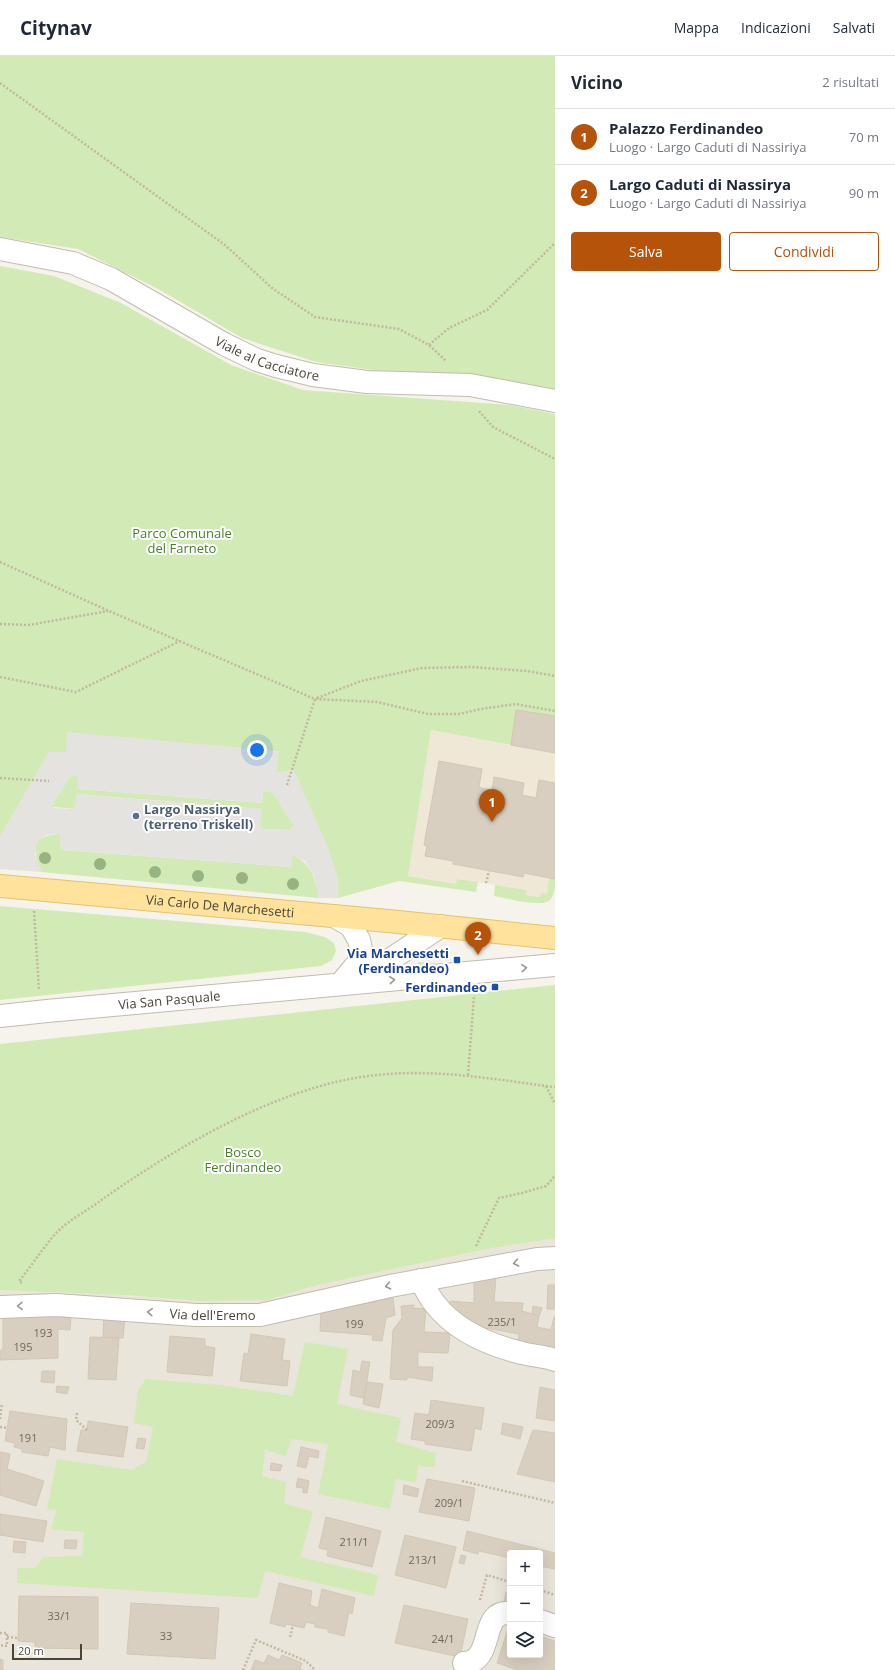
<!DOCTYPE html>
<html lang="it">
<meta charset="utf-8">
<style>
body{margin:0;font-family:"Open Sans",sans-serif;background:#f2f2f3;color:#1f2937}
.controls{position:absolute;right:12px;bottom:12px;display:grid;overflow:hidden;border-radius:4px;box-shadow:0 4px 16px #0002}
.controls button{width:36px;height:36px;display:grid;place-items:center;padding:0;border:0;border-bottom:1px solid #e0e1e3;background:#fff;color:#1f2937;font:20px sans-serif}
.scale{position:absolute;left:12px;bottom:10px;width:70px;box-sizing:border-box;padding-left:4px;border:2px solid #4b4439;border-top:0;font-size:11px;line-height:14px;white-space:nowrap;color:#4b4439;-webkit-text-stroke:3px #fff;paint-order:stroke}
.you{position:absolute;left:257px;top:694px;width:14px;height:14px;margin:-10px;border:3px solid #fff;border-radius:50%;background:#1a73e8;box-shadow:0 0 0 6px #1a73e833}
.badge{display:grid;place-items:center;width:26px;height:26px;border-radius:50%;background:#b45309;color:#fff;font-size:13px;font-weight:700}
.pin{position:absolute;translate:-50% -33px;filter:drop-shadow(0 1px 2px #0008)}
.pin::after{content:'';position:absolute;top:21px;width:14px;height:12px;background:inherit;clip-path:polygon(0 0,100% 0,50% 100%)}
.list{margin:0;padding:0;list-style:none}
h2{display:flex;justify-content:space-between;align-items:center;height:52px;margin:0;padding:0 16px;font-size:17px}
h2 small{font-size:13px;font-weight:400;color:#747a83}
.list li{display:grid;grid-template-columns:26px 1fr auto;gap:12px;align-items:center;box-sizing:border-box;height:56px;padding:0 16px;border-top:1px solid #e0e1e3}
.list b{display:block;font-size:15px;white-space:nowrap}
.list p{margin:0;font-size:13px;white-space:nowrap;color:#747a83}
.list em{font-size:13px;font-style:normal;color:#747a83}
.actions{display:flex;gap:8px;padding:12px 16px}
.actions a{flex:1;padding:9px 0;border:1px solid #b45309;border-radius:4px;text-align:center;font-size:14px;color:#b45309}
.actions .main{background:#b45309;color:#fff}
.icon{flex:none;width:22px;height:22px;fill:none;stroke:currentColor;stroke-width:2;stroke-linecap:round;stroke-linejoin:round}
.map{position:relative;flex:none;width:555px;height:1614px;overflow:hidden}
header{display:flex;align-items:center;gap:24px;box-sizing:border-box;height:56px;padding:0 20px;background:#fff;border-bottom:1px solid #e0e1e3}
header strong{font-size:19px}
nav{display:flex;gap:22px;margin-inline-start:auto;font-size:14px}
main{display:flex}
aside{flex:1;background:#fff}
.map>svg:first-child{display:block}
</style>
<header>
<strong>Citynav</strong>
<nav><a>Mappa</a><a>Indicazioni</a><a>Salvati</a></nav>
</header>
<main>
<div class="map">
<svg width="555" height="1614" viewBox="0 0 555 1614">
<rect width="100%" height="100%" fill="#f6f3ec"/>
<!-- residential -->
<path fill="#eae5da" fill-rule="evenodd" d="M549 1182H555V1614H0V1234L123 1239 200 1245 267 1244 318 1229 492 1192ZM510 1497H540V1599H510Z"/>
<!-- education -->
<path fill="#efe8d6" d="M516 654 555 660V823L549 822 547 838 540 841 526 839V834L458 823 456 828 408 820 431 674 510 689Z"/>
<!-- green -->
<path fill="#d2eab5" d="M0 0H555V333L486 321 373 314 316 306 242 282 160 234 78 193 0 181Z
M0 210 54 220 121 247 231 309 303 334 510 349 555 358V660L516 654 511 689 431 674 408 820 456 828 457 823 478 826 476 836 399 825 338 842V822L293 714 276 717 278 695 49 696 0 781Z
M73 719 78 721V733L262 747 263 737 266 735 273 737 294 770 290 774 263 773 260 769 261 753 77 738 75 753 54 751V745L70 721Z
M60 778 61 794 292 811V798C313 810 314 820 319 842L41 816C33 792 30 780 60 778Z
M549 822 555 823C555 829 555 838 550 844 543 852 505 842 494 840L495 829 526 834V839L540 841 541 837 547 838Z
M0 850 305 876 325 881 334 887 336 895 332 904 321 910 0 944Z
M419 906 474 911 405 917Z
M555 929V1182L492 1192 318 1229 267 1244 200 1245 123 1239 0 1234V988Z
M305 1286 348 1293 337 1348 401 1362 396 1386 436 1397 435 1411 418 1410 416 1426 396 1423 390 1453 318 1438 328 1388 291 1383 286 1400 265 1394 262 1420 286 1426 284 1447 313 1456 300 1501 378 1519 374 1540 265 1515 258 1542 17 1527V1512H36L43 1501 82 1500 84 1476 51 1473 57 1454 47 1453 57 1403 132 1414 146 1406 153 1371 134 1367 138 1334 146 1323 220 1329 293 1340Z"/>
<!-- parking -->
<path fill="#e5e3e0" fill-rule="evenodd" d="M67 676 279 695 276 717 294 714 328 792 338 822V842H319L314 820 305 805 292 799V811L61 794 60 778 46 779 37 786 35 798 41 816 0 813V781L49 696H66ZM73 719 78 721 77 733 262 747 263 737 266 735 273 737 294 770 290 774 263 773 260 769 262 753 77 738 75 753 54 752V745L70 721Z"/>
<!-- building -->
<path fill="#d8cfc1" stroke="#d3c7b4" d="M516 654 555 660V697L511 689Z
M439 705 482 713 479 731 485 733 492 734 494 721 524 727 522 739 536 742 539 724 555 727V823L524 817 523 821 453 808V805L425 800 427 790 424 789Z
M496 1221 494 1246 523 1247 522 1255 539 1260 537 1271 551 1274 554 1261H555V1299L517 1292 519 1278 480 1271 449 1257 450 1245 474 1247V1226Z
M548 1229H555V1253H547Z
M393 1242 395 1259 386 1262 382 1285 372 1284 373 1279 320 1275 321 1255Z
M414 1249 413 1252 426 1253 424 1276 450 1277 448 1297 418 1296V1311H433L432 1325 407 1321V1324L390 1323 393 1274 402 1262 401 1250Z
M533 1250 542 1252 539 1260 532 1258Z
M3 1259 71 1260 70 1274 58 1273V1302L0 1304V1295L3 1293Z
M104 1259 125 1261 123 1282 103 1281Z
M251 1278 285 1283 282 1304 290 1305 287 1330 240 1325 244 1297 248 1298Z
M170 1280 205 1283V1290L215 1292 212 1320 167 1316Z
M90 1281 119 1282 116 1324 88 1323Z
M362 1305 370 1306 364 1342 350 1339 353 1314 360 1316Z
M42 1315H55L54 1327 41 1326Z
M367 1326 383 1328 379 1352 363 1348Z
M57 1330 69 1331 67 1338 56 1336Z
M540 1331 555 1334V1365L536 1362Z
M431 1344 484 1352 481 1374 475 1372 471 1395 425 1388V1385L411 1383 415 1357 429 1359Z
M10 1355 67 1363 65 1394 50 1391 48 1400 22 1396V1393L14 1391 15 1387 5 1385Z
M88 1365 128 1371 123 1401 77 1395 81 1374H87Z
M503 1367 523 1371 520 1383 501 1378Z
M533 1374 555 1377V1426L517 1418Z
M138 1382 146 1383 144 1393 136 1392Z
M301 1391 319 1395 318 1402 309 1400 306 1412 297 1410Z
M0 1396 10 1398 7 1413 44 1425 36 1450 0 1439Z
M271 1407 282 1409 280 1415 270 1414Z
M298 1422 309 1425 307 1437H303V1432L296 1431Z
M427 1423 475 1432 469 1465 419 1456Z
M404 1429 419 1433 417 1441 403 1438Z
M0 1458 47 1465 43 1486 0 1479Z
M326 1461 381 1475 372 1511 327 1500 328 1494 319 1492Z
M467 1475 555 1497V1513L540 1510V1497H510V1502L479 1495 478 1498 463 1494Z
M405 1479 456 1491 446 1532 395 1519Z
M65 1484H77L76 1493 64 1492Z
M14 1485 26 1486 25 1497 13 1496Z
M461 1499 466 1500 464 1508 459 1507Z
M279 1527 312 1535 310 1549 318 1552 322 1533 355 1542 352 1558 349 1556 344 1580 328 1576V1573L315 1571V1568L306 1566 304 1572 286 1568 285 1571 270 1567Z
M506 1536 510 1537V1547L504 1545Z
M19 1540 98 1541V1593L35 1592V1586L18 1585Z
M131 1547 219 1552 215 1603 127 1598Z
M404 1549 468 1563 460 1601 395 1587Z
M509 1570 510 1599H540V1580L555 1585V1614H518L497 1607Z
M268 1599 279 1604 282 1599 302 1607 300 1612 303 1614H251L255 1604 264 1607Z
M0 1603 3 1604V1614H0Z"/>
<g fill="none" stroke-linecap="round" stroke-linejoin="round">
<!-- minor casing -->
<g stroke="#c2bbae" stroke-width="24">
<g id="minor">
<path id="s1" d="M0 193 73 207 111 223 224 288 257 304 276 310 313 319 367 326 470 329 555 345"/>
<path d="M334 860 351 870 359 884 361 893 358 907 343 925"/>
<path d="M349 924 391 903 441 870"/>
<path id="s2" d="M0 960 47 955 555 909"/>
<path d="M421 1224C425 1232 429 1241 435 1248 456 1275 489 1289 522 1297 533 1300 544 1300 555 1304"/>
<path id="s3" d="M0 1251 56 1249 196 1259H260L390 1230 537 1203 555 1202"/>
<path d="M540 1565 555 1570"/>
<path d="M464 1607C496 1605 478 1554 510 1557"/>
</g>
</g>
<!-- major casing -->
<g stroke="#e6c16a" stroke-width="24">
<g id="major">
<path id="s4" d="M0 830 388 865 555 882"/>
</g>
</g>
<!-- path -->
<path stroke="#c4b79f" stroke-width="2.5" stroke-dasharray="2 2" stroke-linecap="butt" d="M0 27 225 189 272 232 315 261 399 273 429 289 446 305
M429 289 449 272 487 254 555 187
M479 355 493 371 555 403
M0 506 109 555 315 643 377 646 428 658H459L481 653 516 648 555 655
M0 568 29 569 108 555
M0 621 76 636 180 585
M317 642 361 625 422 612 472 611 527 615 555 620
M0 722 49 725
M287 729 315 643
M486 827 489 815
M34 855 39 934
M468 1019 474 940
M546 1030 555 1031
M476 1190 499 1142 522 1137 546 1130 555 1120
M22 1227 19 1225C32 1209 43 1192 56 1177 66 1166 88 1154 100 1145 175 1092 276 1032 368 1020 428 1012 487 1022 546 1030L555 1048
M77 1357 76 1364 87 1374
M0 1363 2 1348
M0 1371 7 1372
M462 1425 555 1447
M540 1534 555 1539
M480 1544 487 1519 510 1526
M0 1577H7V1590L0 1589
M7 1581 18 1582
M290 1581 293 1569
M243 1614 256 1584 306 1605 315 1614"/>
<!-- minor -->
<use href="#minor" stroke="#fff" stroke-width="22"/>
<!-- major -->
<use href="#major" stroke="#ffe39c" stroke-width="22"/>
</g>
<!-- trees -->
<g fill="#97b381">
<circle cx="45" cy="802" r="6"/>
<circle cx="100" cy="808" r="6"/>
<circle cx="155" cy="816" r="6"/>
<circle cx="198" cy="820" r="6"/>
<circle cx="242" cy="822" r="6"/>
<circle cx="293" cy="828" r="6"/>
</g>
<!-- one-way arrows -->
<defs><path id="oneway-chevron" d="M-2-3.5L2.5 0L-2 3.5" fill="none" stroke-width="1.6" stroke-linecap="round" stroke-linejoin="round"/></defs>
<g stroke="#9c9892">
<use href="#oneway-chevron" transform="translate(524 912) rotate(-5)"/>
<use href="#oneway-chevron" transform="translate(392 924) rotate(-5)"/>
<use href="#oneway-chevron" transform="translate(516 1207) rotate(169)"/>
<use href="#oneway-chevron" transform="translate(388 1230) rotate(168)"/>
<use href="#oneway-chevron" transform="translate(20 1250) rotate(178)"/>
<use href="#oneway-chevron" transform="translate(150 1256) rotate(-176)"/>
</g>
<!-- markers -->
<circle fill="#5c6f8a" stroke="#fff" stroke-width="1.5" cx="136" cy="760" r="4"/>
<g fill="#1a4fb4" stroke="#fff" stroke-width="1.5">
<rect x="453" y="900" width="8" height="8" rx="2"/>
<rect x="491" y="927" width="8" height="8" rx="2"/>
</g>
<g text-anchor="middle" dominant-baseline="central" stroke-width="4" stroke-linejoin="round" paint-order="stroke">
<!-- number labels -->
<g font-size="11" fill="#6e675b">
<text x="502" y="1265">235/1</text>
<text x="354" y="1267">199</text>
<text x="43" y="1276">193</text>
<text x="23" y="1290">195</text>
<text x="440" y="1367">209/3</text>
<text x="28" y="1381">191</text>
<text x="449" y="1446">209/1</text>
<text x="354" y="1485">211/1</text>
<text x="423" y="1503">213/1</text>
<text x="59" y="1559">33/1</text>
<text x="166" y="1579">33</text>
<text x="443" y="1582">24/1</text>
</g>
<!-- street labels -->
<g font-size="13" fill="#4b4439" stroke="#fff">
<text stroke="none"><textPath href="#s1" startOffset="292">Viale al Cacciatore</textPath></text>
<text stroke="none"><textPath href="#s4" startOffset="221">Via Carlo De Marchesetti</textPath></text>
<text stroke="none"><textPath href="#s2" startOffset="170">Via San Pasquale</textPath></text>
<text stroke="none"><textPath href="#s3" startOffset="213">Via dell'Eremo</textPath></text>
</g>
<!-- park labels -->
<g font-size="13" fill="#4a7f2a" stroke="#fff">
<text x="182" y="477">Parco Comunale<tspan x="182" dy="15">del Farneto</tspan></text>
<text x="243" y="1096">Bosco<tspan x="243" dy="15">Ferdinandeo</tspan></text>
</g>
<!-- service labels -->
<g font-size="13" font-weight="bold" fill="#4e5e75" stroke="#fff" text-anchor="start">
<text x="144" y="753">Largo Nassirya<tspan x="144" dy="15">(terreno Triskell)</tspan></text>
</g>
<!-- transit labels -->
<g font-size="13" font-weight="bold" fill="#164399" stroke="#fff" text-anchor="end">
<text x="449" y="897">Via Marchesetti<tspan x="449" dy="15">(Ferdinandeo)</tspan></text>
<text x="487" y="931">Ferdinandeo</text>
</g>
</g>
</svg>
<div class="controls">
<button>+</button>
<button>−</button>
<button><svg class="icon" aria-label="layers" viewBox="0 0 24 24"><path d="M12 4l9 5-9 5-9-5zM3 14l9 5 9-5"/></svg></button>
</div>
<div class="scale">20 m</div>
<div class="you"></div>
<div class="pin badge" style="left:492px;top:766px">1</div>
<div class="pin badge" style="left:478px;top:899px">2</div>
</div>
<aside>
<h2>Vicino<small>2 risultati</small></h2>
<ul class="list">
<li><span class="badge">1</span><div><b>Palazzo Ferdinandeo</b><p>Luogo · Largo Caduti di Nassiriya</p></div><em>70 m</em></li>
<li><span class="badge">2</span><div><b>Largo Caduti di Nassirya</b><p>Luogo · Largo Caduti di Nassiriya</p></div><em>90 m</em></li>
</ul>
<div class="actions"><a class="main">Salva</a><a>Condividi</a></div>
</aside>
</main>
